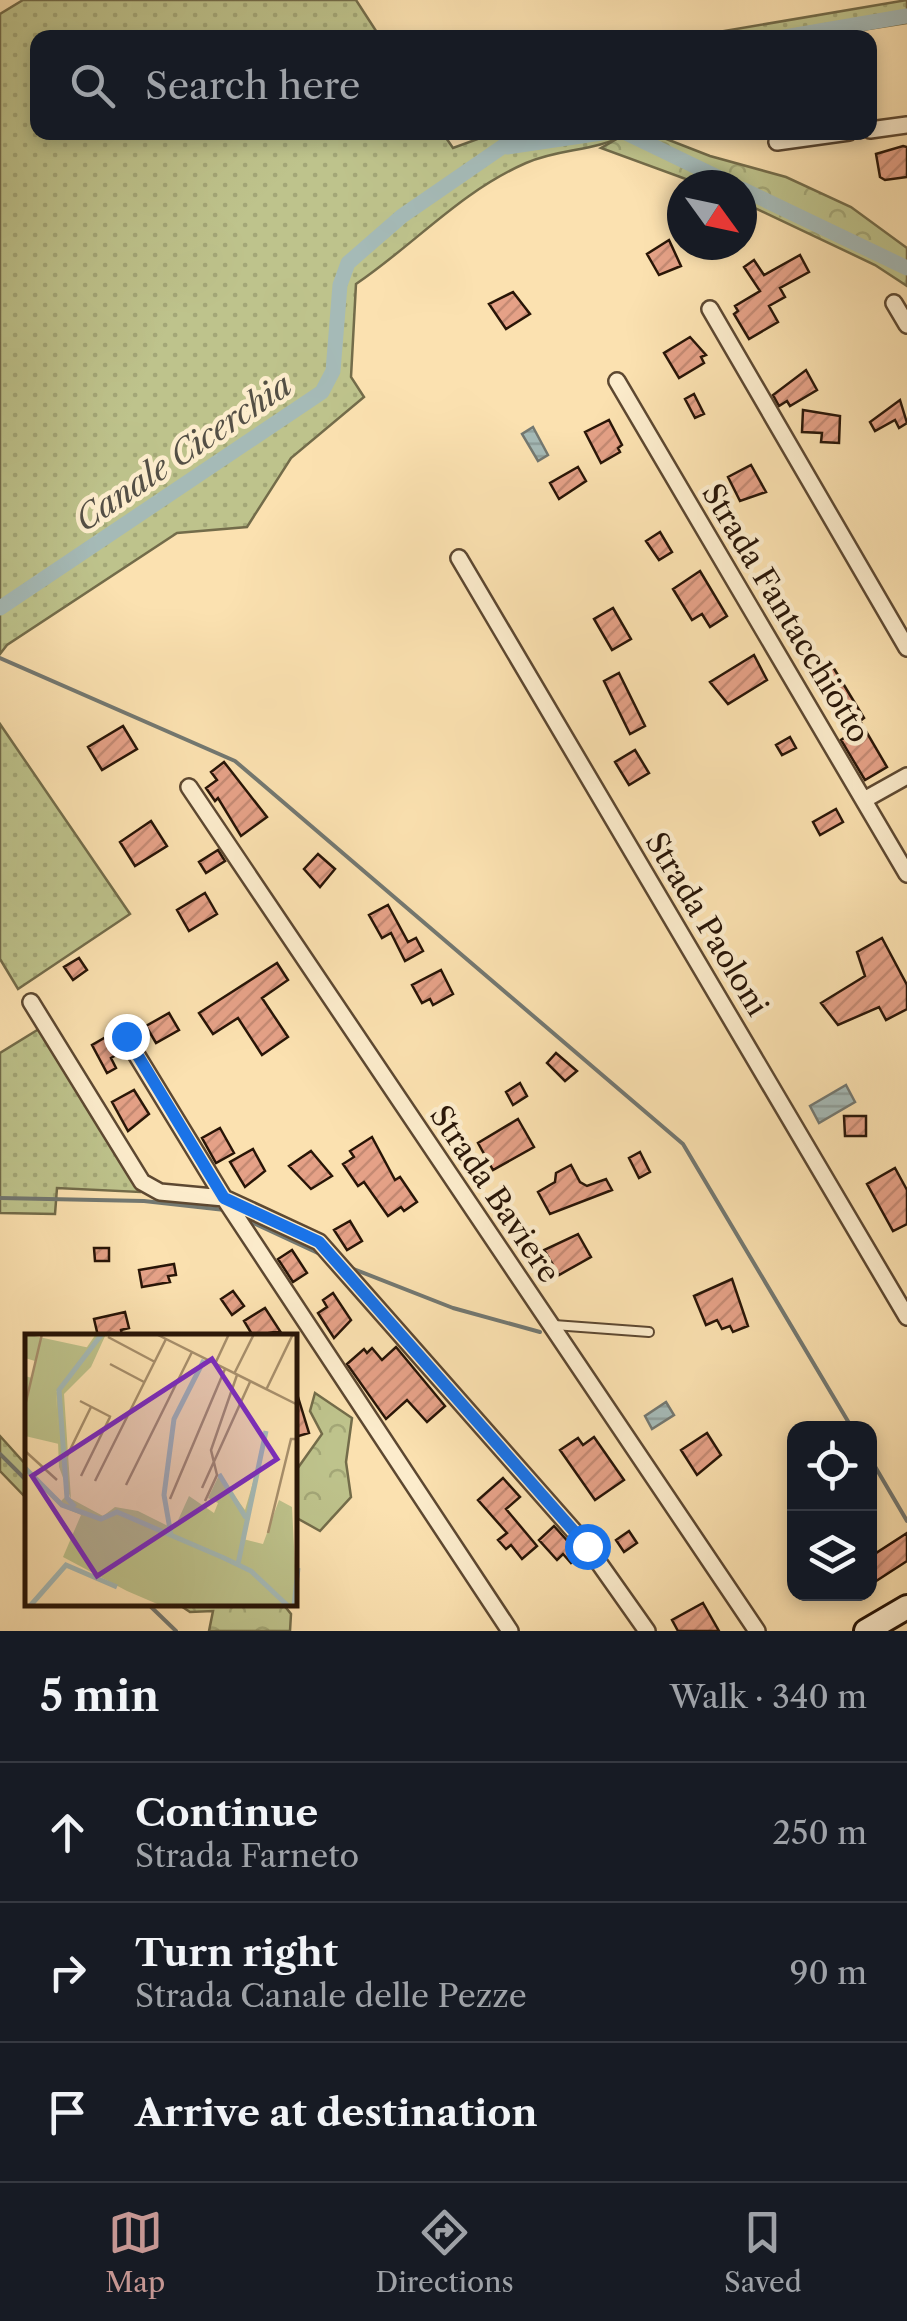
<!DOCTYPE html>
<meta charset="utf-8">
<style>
body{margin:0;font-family:"Libre Caslon Text",serif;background:#20242c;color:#f1f3f6}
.controls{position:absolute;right:30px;bottom:30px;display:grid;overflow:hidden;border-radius:20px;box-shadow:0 5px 15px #0003}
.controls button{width:90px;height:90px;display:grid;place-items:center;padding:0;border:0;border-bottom:2px solid #363941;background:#171b24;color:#f1f3f6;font:50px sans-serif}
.compass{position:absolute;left:667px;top:170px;width:90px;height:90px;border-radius:50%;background:#171b24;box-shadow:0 5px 15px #0003;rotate:123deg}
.stop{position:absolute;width:30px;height:30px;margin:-22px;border:8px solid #1a73e8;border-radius:50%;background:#fff}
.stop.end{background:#1a73e8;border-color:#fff;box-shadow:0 2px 10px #0008}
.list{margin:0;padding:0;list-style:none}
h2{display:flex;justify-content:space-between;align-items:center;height:130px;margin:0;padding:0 40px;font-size:42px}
h2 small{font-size:32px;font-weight:400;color:#9ea1a6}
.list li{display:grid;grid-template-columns:65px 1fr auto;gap:30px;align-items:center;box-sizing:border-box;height:140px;padding:0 40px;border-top:2px solid #363941}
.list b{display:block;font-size:38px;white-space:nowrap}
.list p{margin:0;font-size:32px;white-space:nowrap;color:#9ea1a6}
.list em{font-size:32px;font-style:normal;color:#9ea1a6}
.icon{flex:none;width:55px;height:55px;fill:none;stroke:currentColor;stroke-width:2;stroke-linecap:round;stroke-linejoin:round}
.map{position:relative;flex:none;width:907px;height:1631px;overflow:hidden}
.search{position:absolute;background:#171b24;box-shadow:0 5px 15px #0003;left:30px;right:30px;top:30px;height:110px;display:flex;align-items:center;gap:25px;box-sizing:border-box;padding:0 35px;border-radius:20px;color:#9ea1a6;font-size:38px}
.sheet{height:550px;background:#171b24}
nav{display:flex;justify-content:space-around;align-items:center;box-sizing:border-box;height:140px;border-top:2px solid #363941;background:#171b24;font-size:28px;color:#9ea1a6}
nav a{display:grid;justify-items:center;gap:5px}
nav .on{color:#c59692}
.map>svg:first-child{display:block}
</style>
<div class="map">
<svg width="907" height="1631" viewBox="0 0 907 1631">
<defs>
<pattern id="grass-dots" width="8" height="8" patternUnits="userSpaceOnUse" patternTransform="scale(2.5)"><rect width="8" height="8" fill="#bec38c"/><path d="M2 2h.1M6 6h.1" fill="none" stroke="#a3a777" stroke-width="1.8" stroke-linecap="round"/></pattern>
<pattern id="forest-crowns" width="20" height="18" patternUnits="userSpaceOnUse" patternTransform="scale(2.5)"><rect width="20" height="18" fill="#bec38c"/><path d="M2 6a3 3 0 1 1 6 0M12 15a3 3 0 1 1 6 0" fill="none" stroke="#a3a777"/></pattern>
<pattern id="water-rules" width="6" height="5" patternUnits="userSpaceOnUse" patternTransform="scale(2.5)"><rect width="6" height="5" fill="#a5bab7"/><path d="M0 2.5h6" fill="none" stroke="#8e9f9c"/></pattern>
<pattern id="building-hatch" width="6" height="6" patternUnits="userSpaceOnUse" patternTransform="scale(2.5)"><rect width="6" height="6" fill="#e5a187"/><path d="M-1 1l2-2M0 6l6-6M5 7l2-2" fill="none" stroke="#c48a73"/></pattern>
</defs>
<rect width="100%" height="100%" fill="#fbe1b0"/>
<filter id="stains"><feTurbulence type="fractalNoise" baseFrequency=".002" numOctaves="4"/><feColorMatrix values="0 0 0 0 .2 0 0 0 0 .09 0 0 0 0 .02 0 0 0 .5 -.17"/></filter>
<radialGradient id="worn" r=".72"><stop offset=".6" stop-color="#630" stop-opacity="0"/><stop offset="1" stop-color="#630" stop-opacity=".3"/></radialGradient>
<!-- grass -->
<path fill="url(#grass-dots)" stroke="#736c4a" stroke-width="2.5" d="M23 0H356L380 37 38 38V132H442L453 148 494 133H629C592 153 564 147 526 163 460 192 415 244 356 284L351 377 364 397 291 458 247 527 177 533 7 645 0 654V14Z
M907 0V23L817 37H689Z
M0 724 130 914 18 989 0 959Z
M39 1029 139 1192 57 1188 55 1214 0 1213V1053Z
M0 1436 27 1466V1499L0 1471Z"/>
<!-- forest -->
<path fill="url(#forest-crowns)" stroke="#736c4a" stroke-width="2.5" d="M629 132 651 133 710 156 786 177 851 207 907 248V286L875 265 742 202V185H702L601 148Z
M315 1393 352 1418 346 1462 351 1497 320 1531 295 1517V1472L322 1434 310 1411Z
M178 1604H283L291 1614 290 1631H209L213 1611 190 1612Z"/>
<!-- water -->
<path fill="url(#water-rules)" stroke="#737871" stroke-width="2.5" d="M533 427 548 455 538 461 522 434Z
M846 1085 855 1102 819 1123 810 1106Z
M666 1402 674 1415 652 1429 645 1416Z"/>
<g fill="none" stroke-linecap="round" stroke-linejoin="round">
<!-- stream -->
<path stroke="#737871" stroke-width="4" d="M0 658 235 761 683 1144 852 1428
M0 1198 144 1201 225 1210
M247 1220 320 1254
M351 1268 453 1308 540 1332
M0 1454 28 1482
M870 1458 907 1521
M148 1604 176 1631"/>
<!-- canal -->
<path stroke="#a5bab7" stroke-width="15" d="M779 38 907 16
M624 132 734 185
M507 147 608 132
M742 189 907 268
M0 608 322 392 333 371 340 285 348 263 402 216 524 132"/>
</g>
<!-- building -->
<path fill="url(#building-hatch)" stroke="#281507" stroke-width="2.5" d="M903 146 907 147V177L885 180 880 177 876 154Z
M669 240 681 266 659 275 647 254Z
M800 255 809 272 780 288 785 297 769 306 778 322 749 339 734 314 738 311 735 306 760 291 744 267 754 260 764 275Z
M513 292 530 314 506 329 489 304Z
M690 337 706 355 701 357 704 363 679 378 664 353Z
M806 370 817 390 790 406 787 401 779 406 773 395Z
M694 394 704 414 695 418 685 399Z
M900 400 907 423 899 428 895 420 875 431 870 422Z
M803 410 840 416 839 443 821 442 822 433 802 432Z
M609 420 622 445 618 448 620 452 601 463 585 432Z
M751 465 766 492 740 501 728 477Z
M578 467 586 481 559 499 550 483Z
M660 532 672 552 659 560 646 541Z
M700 571 727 616 710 627 702 614 692 620 673 589Z
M613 608 631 639 612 650 594 619Z
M754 655 767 680 728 704 710 682Z
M833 667 864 718 860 721 887 767 865 780 841 740 847 736 817 677Z
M619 673 645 726 630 734 604 681Z
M123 726 137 749 102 770 88 747Z
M790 737 796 748 782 755 776 745Z
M635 750 649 773 629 785 615 762Z
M224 762 267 817 241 836 218 798 215 801 206 788 217 780 211 772Z
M836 809 843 822 820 835 813 822Z
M151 821 167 846 135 866 120 842Z
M218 850 225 861 206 873 199 862Z
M318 854 335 869 320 887 304 869Z
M205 893 217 914 189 931 177 910Z
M388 905 408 942 416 938 423 951 405 961 391 933 382 938 369 915Z
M882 938 907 985V1009L886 1020 879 1007 838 1025 821 1003 865 976 857 952Z
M79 958 87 970 73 980 64 967Z
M277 963 288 980 262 998 288 1037 262 1055 238 1018 213 1034 199 1013Z
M441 970 453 994 433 1005 430 999 422 1003 412 985Z
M169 1013 179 1030 156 1043 146 1026Z
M113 1033 118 1054 111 1058 116 1068 107 1073 92 1045Z
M556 1053 577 1071 565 1081 547 1063Z
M520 1083 527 1096 513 1105 506 1092Z
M134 1090 149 1114 128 1131 112 1102Z
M844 1116H866V1136H845Z
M518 1119 534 1147 493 1170 478 1143Z
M220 1128 234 1153 216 1163 202 1138Z
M372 1137 395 1180 400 1177 417 1202 404 1211 401 1207 388 1216 364 1182 358 1186 343 1164 354 1157 350 1151Z
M253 1149 265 1171 245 1187 230 1162Z
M311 1151 332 1176 311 1189 289 1166Z
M640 1152 650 1172 639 1178 629 1158Z
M571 1165 580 1182 587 1186 606 1179 612 1190 550 1214 538 1192 555 1182 556 1173Z
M895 1168 907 1190V1224L893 1231 867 1184Z
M350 1221 362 1241 347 1250 334 1230Z
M578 1234 591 1257 559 1275 544 1250Z
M94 1248H109V1261H95Z
M292 1250 307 1273 293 1282 278 1259Z
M174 1264 176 1275 168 1276 170 1282 142 1287 139 1270Z
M732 1279 748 1326 733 1332 730 1326 722 1329 717 1320 706 1325 694 1296Z
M233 1291 244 1306 232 1315 221 1299Z
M333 1293 351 1320 334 1338 318 1313 327 1307 323 1300Z
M265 1308 280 1331 253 1336 244 1321Z
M125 1312 129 1328 121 1330 122 1336H98L94 1319Z
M396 1347 445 1406 427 1422 407 1400 386 1419 347 1364 364 1349 367 1353 372 1348 382 1360Z
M298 1397 309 1433 295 1437V1398Z
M707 1433 721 1455 697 1475 681 1450Z
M594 1437 624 1480 595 1500 560 1450 578 1438 583 1445Z
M503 1478 520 1497 506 1509 537 1546 522 1559 511 1545 506 1549 498 1540 507 1533 478 1500Z
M554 1526 580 1555 571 1563 563 1554 557 1560 539 1540Z
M629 1531 637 1543 624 1552 616 1540Z
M907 1533V1561L870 1585V1557Z
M703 1603 719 1631H678L672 1620Z"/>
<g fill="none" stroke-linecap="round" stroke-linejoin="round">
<!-- lane casing -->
<g stroke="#5d4831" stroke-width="12">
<path id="lane" d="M554 1325 649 1332"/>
</g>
<!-- street casing -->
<g stroke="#5d4831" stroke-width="20">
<path id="street" d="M870 130 907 125
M777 142 849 132
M894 303 907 325
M710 309 907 648
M617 381 907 874
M459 558 907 1317
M189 787 757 1631
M864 800 907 776
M31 1002 142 1182 160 1192 224 1198 319 1242 587 1546 647 1631
M125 1036 224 1198 510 1631"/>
</g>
<!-- secondary casing -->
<g stroke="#281507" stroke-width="28">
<path id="secondary" d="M866 1631 907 1607"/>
</g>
<!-- lane -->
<use href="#lane" stroke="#fceccc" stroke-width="8"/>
<!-- street -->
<use href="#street" stroke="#fceccc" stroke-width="15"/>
<!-- secondary -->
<use href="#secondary" stroke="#fceccc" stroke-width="22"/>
</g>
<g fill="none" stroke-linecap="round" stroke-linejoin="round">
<!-- route -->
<path stroke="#1a73e8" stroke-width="12" d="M126 1036 224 1198 319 1242 587 1546"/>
</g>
<g text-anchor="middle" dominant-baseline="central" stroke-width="9" stroke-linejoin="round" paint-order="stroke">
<!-- street labels -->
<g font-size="30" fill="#281507" stroke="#fceccc">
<text transform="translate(786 613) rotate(59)">Strada Fantacchiotto</text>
<text transform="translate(707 924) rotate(59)">Strada Paoloni</text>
<text transform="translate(495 1194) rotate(56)">Strada Baviere</text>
</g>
<!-- water labels -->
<g font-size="32" font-style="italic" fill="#544f45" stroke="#fceccc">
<text transform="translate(183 452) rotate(-34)">Canale Cicerchia</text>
</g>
</g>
<!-- overview -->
<g transform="translate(25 1334)">
<rect width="272" height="272" fill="#fbe1b0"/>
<path d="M0 0 65 14 31 58 34 110 0 102V42L7 44 10 27 0 24ZM233 131 218 205 238 210 254 166 267 173 272 272H137L102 257 38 223 56 181 35 172 0 136 36 167 41 162 78 182 90 173 113 177 149 195 164 162 189 179 193 169 183 164 194 141 220 176Z" fill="#bec38c"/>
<path d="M71 0H81L66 33 39 60 46 165 34 133 31 58Z" fill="#bec38c"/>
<path fill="none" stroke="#a5bab7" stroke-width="5" d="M0 134 37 171 76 185 92 178 199 224 226 237 263 272M194 140 221 184M50 173 42 164 34 56 77 0M146 201 139 161 149 85 179 26M213 230 241 97M5 272 41 231 92 253M269 272 273 234"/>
<path fill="none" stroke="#a78f6c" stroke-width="2.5" d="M131 0 273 71M83 3 130 28M85 30 119 48M190 30 204 0M209 40 229 0M241 56 268 0M55 67 86 83M0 72 17 0M0 117 32 146M42 122 66 73M56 142 85 83M70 147 141 5M101 151 167 18M177 154 225 48M145 165 200 35M180 167 192 141 186 116 212 41M243 199 266 105H273"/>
<path fill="#7b2cbf" fill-opacity="0.15" stroke="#7b2cbf" stroke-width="5" d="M187 25 252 125 72 242 7 142Z"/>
<rect width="272" height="272" fill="none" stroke="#281507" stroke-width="5"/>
</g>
<rect width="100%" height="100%" filter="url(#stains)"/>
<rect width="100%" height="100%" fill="url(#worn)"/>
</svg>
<div class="controls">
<button><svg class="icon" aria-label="locate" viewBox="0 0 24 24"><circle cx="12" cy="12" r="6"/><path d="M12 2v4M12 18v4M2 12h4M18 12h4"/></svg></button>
<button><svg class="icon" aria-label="layers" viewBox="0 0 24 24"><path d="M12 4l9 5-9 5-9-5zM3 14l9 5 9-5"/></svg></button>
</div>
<svg class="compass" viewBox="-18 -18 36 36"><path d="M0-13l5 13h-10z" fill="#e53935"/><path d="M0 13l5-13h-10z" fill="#9ea1a6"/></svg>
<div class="stop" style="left:587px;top:1546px"></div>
<div class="stop end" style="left:126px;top:1036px"></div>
<div class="search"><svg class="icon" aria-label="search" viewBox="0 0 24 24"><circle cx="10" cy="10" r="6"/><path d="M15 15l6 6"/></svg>Search here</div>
</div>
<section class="sheet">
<h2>5 min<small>Walk · 340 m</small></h2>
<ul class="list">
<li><svg class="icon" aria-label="ahead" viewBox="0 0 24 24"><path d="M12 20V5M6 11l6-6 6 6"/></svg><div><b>Continue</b><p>Strada Farneto</p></div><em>250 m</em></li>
<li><svg class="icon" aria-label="right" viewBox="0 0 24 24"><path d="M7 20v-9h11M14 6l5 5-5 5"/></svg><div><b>Turn right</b><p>Strada Canale delle Pezze</p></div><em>90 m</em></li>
<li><svg class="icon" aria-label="arrive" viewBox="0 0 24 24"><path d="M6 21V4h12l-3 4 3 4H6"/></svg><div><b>Arrive at destination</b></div></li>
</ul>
</section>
<nav>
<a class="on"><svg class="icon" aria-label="map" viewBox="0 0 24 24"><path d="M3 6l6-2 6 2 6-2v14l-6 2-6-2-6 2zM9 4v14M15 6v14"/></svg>Map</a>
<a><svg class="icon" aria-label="directions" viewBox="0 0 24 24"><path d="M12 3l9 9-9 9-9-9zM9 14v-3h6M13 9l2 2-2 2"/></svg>Directions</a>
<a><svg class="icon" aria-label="saved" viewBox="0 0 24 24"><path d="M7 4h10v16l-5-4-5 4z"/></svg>Saved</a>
</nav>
